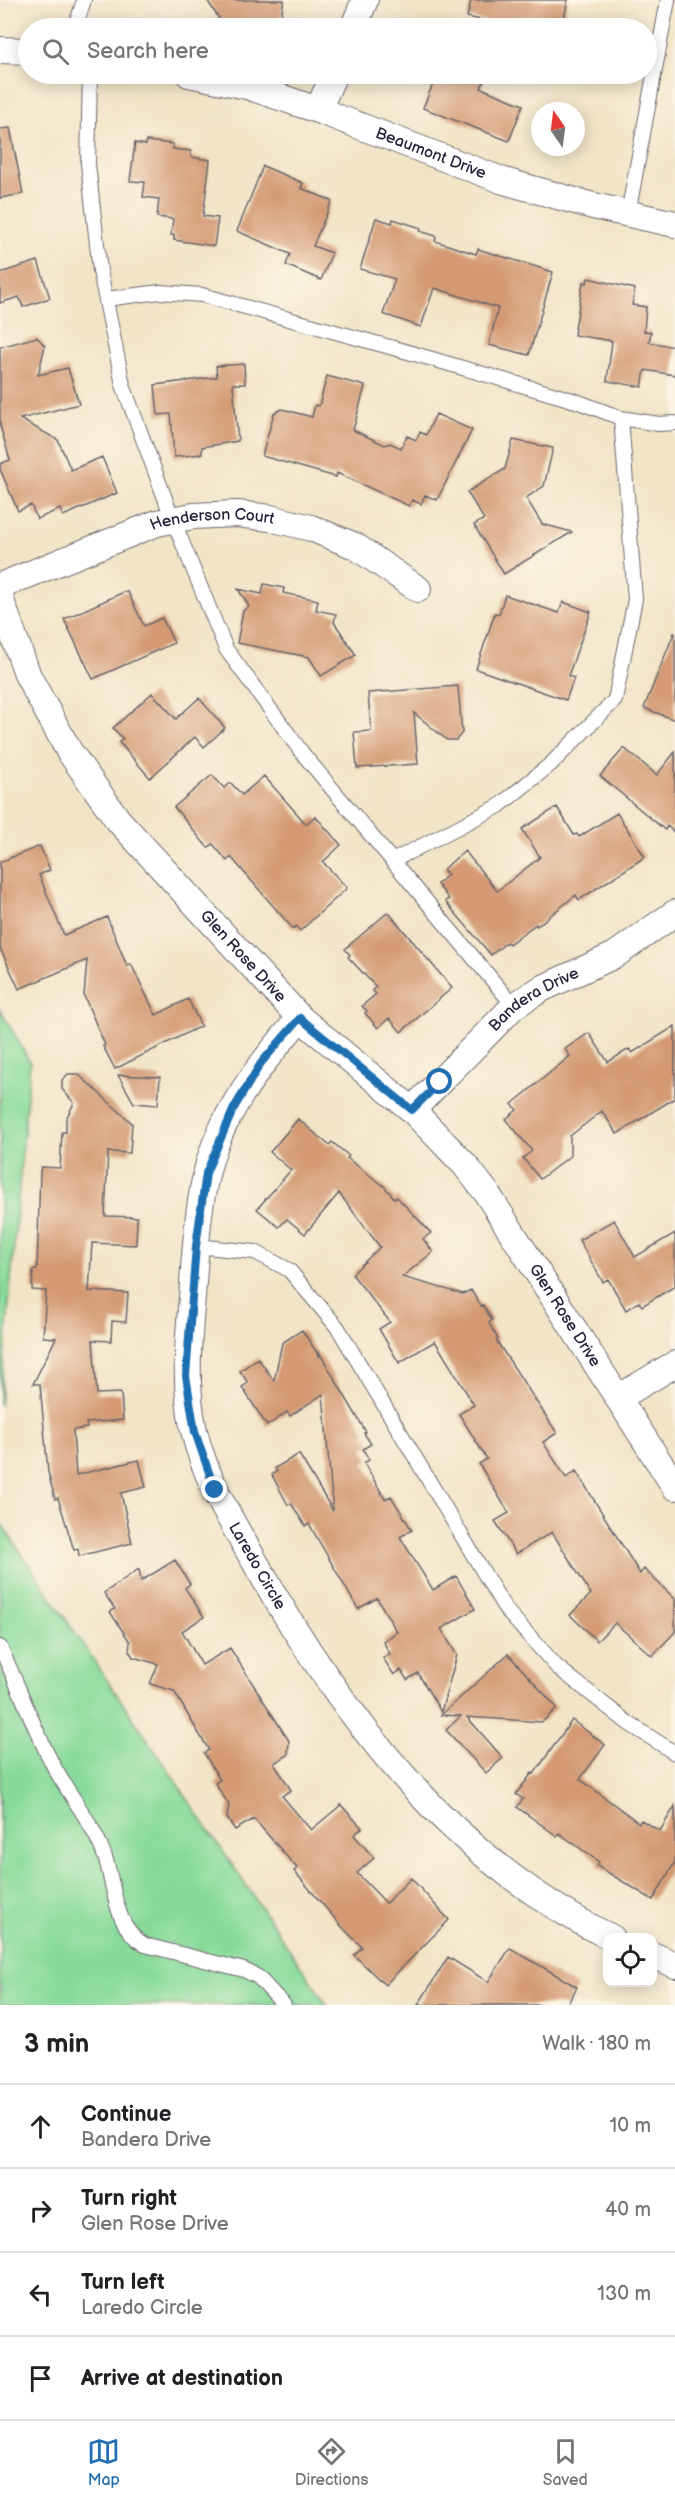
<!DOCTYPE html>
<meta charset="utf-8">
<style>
body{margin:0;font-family:"Balsamiq Sans",sans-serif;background:#f2f2f2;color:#202124}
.controls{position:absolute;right:18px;bottom:18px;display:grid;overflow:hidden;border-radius:12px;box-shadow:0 3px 15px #0003}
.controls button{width:54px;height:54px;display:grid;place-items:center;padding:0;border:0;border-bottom:2px solid #e0e0e0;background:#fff;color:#202124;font:30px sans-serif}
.compass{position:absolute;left:531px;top:102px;width:54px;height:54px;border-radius:50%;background:#fff;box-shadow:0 3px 15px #0003;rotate:346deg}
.stop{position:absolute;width:18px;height:18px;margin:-14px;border:4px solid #1f6fb2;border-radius:50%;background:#fff}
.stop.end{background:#1f6fb2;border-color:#fff;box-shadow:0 2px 6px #0008}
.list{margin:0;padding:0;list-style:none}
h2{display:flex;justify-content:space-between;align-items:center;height:78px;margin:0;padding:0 24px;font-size:26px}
h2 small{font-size:20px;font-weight:400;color:#757577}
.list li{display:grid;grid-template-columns:39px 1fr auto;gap:18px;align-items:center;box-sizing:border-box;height:84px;padding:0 24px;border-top:2px solid #e0e0e0}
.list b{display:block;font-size:22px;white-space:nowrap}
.list p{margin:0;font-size:20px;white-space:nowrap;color:#757577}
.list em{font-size:20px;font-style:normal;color:#757577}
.icon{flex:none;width:33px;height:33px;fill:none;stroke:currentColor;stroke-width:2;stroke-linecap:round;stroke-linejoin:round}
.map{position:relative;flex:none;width:675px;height:2005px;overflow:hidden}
.search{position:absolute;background:#fff;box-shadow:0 3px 15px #0003;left:18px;right:18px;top:18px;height:66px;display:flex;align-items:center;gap:15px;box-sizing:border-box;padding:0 21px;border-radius:33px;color:#757577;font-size:22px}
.sheet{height:414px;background:#fff}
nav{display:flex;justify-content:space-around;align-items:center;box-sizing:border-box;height:84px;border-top:2px solid #e0e0e0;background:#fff;font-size:16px;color:#757577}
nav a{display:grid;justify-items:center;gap:3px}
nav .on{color:#1f6fb2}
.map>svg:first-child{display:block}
</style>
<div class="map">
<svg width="675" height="2005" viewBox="0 0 675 2005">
<rect width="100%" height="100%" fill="#fcf5e5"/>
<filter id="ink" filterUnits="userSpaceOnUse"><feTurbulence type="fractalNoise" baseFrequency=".0167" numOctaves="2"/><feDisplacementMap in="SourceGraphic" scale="12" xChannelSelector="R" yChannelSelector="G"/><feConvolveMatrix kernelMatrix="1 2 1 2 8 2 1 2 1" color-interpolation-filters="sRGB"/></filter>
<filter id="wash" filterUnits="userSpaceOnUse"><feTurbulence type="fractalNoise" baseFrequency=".008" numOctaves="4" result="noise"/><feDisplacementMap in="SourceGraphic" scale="24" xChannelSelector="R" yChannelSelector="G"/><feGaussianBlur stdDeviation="1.35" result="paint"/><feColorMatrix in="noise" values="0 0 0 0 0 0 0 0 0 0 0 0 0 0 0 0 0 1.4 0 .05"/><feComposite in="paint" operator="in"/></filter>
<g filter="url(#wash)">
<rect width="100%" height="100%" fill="#f2e4c7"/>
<!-- green -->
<path fill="#88da9b" stroke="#557e6b" stroke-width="1.5" d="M0 1009 30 1062 0 1406Z
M0 1522 327 2005H0Z"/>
<g id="blocks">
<!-- building -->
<path fill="#d39a73" d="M207 0H284L279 28 220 20Z
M471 0H568L562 28H518L467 17Z
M437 74H487L481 88 523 105 509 141 423 108Z
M10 128 23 194 0 198V129Z
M146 141 173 144V149L191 151V157L210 160 203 216 218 218 214 246 174 240V235H171L173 219 157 217 159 199 143 197 145 182 130 181 135 143 146 145Z
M263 166 303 183 301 188 332 201 313 246 332 253 321 280 286 265 290 254 237 231Z
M376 218 392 223 393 219 421 228 420 231 436 236 435 241 476 254 478 249 553 272 529 355 489 345 498 308 434 288 421 327 383 314 395 279 360 269Z
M38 261 50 298 23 307 19 297 0 303V273Z
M588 278 635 289 632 305 646 307 644 331 651 332 649 342 675 347V375L645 370 642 387 607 381 612 341 574 335 583 282 587 283Z
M37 337 45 346 38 375 68 368 79 404 20 419 58 440 71 470 102 457 117 493 63 516 60 509 37 519 31 505 18 511 0 469V464L10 460 0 425V347Z
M244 364 245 384H233L238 441 202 447V454L174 457 171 414 158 415 155 385 217 377 216 366Z
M327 376 365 386 353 430 385 445 390 443 401 448 407 436 416 440 420 432 426 435 436 414 472 430 437 500 425 495 421 504 412 500 409 506 337 473 336 477 262 456 274 413 282 409 312 417 315 405 319 406Z
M513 440 553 448 544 486 526 498 542 524 572 532 504 574 474 525 484 519 467 492 505 469Z
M264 584 284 588 283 593 318 600 316 610 336 614 334 622 356 655 321 676 309 657 237 643 243 611 249 606 238 589 262 594Z
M124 592H128L144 626 162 618 174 643 93 679 64 619Z
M505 595 559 613 563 602 591 612 568 676 574 678 566 700 476 669 495 613 499 614Z
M674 633H675V720L644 708Z
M458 686 462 733 456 740H447L414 713 418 764 357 768 354 732 371 731 368 693Z
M152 693 176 719 199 698 225 728 204 747 195 737 150 778 119 742 123 739 113 728Z
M624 748 657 775 675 752V833L667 826 665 830 600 776Z
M212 775 224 788 231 783 242 795 264 776 306 824 315 816 341 845 323 862 347 888 300 931 296 926 293 929 231 857 227 861 213 844 208 848 174 807Z
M557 807 574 835 577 834 579 837 617 813 645 857 579 900 576 895 537 926 536 924 509 944 507 942 491 955 445 901 449 899 437 884 448 875 443 869 465 851 497 891 540 857 522 829Z
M40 846 50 870 39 875 64 935 107 917 127 966 131 964 156 1015 188 999 201 1026 115 1069 103 1046 105 1045 84 996 87 960 19 989 0 948V862Z
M388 912 452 988 401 1032 389 1018 378 1028 365 1013 367 1011 362 1006 376 994 372 990 376 987 348 957 350 955 345 949Z
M675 1026V1098L617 1134 602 1111 570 1136V1156L540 1179 523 1158 532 1151 506 1119 517 1110 512 1104 570 1056 565 1049 589 1033 608 1062 629 1049 632 1053Z
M68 1074H78L132 1123 130 1153 108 1152 105 1216 137 1217 136 1245 92 1243 89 1291 128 1293 126 1322 112 1321 111 1341 93 1340 97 1394 121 1393 123 1420 86 1423 87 1428 73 1430 76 1475 139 1460 146 1487 121 1493 132 1543 79 1556 78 1549 74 1550 58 1498 55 1499 48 1472 40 1384H33L56 1338 43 1337 46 1291 32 1290 33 1270H37L40 1172 41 1167 60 1168 62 1132H66V1119L74 1103 62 1089V1080Z
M118 1075 160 1077 158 1105 134 1103Z
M298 1119 329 1145 332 1142 349 1156 347 1158 384 1186 395 1199 397 1197 431 1233 423 1239 433 1252 402 1277 463 1294 471 1290 481 1306 483 1305 492 1320 489 1323 498 1339 496 1340 557 1433 543 1442 566 1478 576 1471 640 1574 644 1569 675 1599V1632L652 1656 615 1623 597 1641 570 1615 591 1594 552 1532 516 1554 495 1521 509 1513 479 1464 487 1459 459 1414 474 1405 435 1341 399 1363 379 1329 390 1322 352 1274 380 1247 339 1193 305 1234 287 1219 279 1227 257 1209 291 1170 270 1152Z
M614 1220 635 1257 675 1233V1286L642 1306 639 1302 626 1310 608 1279 603 1282 579 1240Z
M302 1330 319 1356V1352L366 1432 364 1433 371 1444 363 1449 369 1460 364 1463 385 1499 391 1496 412 1530 400 1537 433 1590 456 1576 475 1609 441 1629 457 1655 441 1712 418 1673 407 1680 401 1670 394 1675 383 1658 390 1654 383 1641 397 1632 377 1598 358 1609 309 1524 305 1526 291 1503 288 1505 272 1475 277 1471 275 1468 299 1454 333 1511 323 1394 290 1416 287 1412 267 1426 242 1387 248 1383 240 1371 258 1358 274 1381 282 1343Z
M175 1560 190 1584 185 1588 204 1617 182 1631 202 1665 230 1648 289 1741 288 1755 274 1763 291 1790 282 1796 311 1830 341 1805 362 1828 354 1835 374 1858 357 1873 386 1903 411 1878 449 1920 385 1985 354 1955 362 1947 343 1928 294 1871 297 1868 254 1819 235 1830 227 1818 229 1805 215 1783 220 1780 204 1753 209 1750 195 1727 174 1691 150 1684 158 1664 133 1657 129 1651 130 1642 110 1612 115 1609 104 1593 139 1569 141 1581Z
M508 1654 557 1708 542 1722 467 1717 503 1758 486 1773 446 1730 461 1716 441 1715Z
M572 1720 605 1745 580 1779 639 1823 641 1820 660 1831 675 1806V1862L653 1900 597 1866 599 1862 559 1833 557 1836 517 1807 523 1799 516 1794 532 1773 534 1774Z
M510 1948 577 1987 567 2005H418L448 1957 488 1982Z"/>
</g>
</g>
<g filter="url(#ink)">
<use href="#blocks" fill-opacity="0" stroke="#6b666c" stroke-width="1.5"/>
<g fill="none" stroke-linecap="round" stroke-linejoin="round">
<!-- service casing -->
<g stroke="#6b666c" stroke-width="16">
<path id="service" d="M75 28 84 0
M90 74 88 164 100 271 123 385 173 520 226 649 303 754 514 1006
M628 214 668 0
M106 299 160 292 202 295 408 352 576 401 621 418 659 424 675 423
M392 861 499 806 551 764 615 700 635 599 621 418
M196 1246 255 1252 289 1270 338 1328 506 1610 557 1667 628 1723 675 1753
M0 1647C19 1686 33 1727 53 1765 70 1797 95 1825 106 1860 115 1890 115 1928 145 1945L244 1970 258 1977 284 2005"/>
</g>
<!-- minor casing -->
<g stroke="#6b666c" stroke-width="28">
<g id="minor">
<path d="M353 28 365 0"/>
<path d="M0 50 28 51"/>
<path id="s1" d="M189 74 247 86 318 110 504 181 593 206 675 224"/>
<path d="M318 110 334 74"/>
<path id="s2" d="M0 586 157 523 193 516 237 514 270 518 311 528 355 546 418 589"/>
<path id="s3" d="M0 598 28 676 69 751 118 820 300 1018 412 1110 465 1165 486 1192 675 1487"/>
<path id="s4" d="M300 1018C261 1063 219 1115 206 1175 197 1214 195 1256 192 1297 188 1342 184 1386 194 1431 205 1478 231 1521 255 1562 340 1714 452 1861 612 1938"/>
<path id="s5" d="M412 1110 514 1006 541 989 615 955 675 913"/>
<path d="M618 1398 675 1364"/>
<path d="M652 1955 675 1965"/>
</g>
</g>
<!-- service -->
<use href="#service" stroke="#fff" stroke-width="14"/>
<!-- minor -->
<use href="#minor" stroke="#fff" stroke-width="26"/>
</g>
</g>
<g fill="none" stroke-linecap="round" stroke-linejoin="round" filter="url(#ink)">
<!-- route -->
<path stroke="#1f6fb2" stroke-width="8" d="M215 1490 195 1432 186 1376 196 1246 206 1173 234 1108 261 1063 300 1018 412 1110 440 1082"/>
</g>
<g text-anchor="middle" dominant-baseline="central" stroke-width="6" stroke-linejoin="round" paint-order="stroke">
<!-- street labels -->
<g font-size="16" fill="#22223b" stroke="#fcf5e5">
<text stroke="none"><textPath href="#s1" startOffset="255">Beaumont Drive</textPath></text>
<text stroke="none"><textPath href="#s2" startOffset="225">Henderson Court</textPath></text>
<text stroke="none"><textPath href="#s3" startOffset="438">Glen Rose Drive</textPath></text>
<text stroke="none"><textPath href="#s5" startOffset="166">Bandera Drive</textPath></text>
<text stroke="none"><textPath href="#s3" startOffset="924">Glen Rose Drive</textPath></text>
<text stroke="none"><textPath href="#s4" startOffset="592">Laredo Circle</textPath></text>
</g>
</g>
</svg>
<div class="controls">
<button><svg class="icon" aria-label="locate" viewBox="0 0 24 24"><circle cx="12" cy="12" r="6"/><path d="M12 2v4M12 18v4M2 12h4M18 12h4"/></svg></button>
</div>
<svg class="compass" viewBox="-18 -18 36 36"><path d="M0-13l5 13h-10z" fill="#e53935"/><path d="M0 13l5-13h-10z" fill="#757577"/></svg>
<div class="stop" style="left:440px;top:1082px"></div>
<div class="stop end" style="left:215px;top:1490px"></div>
<div class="search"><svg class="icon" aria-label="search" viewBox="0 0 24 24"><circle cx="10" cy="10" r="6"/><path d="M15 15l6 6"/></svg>Search here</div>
</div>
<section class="sheet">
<h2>3 min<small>Walk · 180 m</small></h2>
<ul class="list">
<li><svg class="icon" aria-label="ahead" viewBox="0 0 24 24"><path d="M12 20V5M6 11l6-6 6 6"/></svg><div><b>Continue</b><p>Bandera Drive</p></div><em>10 m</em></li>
<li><svg class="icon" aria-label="right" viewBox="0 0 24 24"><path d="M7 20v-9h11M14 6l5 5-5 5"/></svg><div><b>Turn right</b><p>Glen Rose Drive</p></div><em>40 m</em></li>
<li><svg class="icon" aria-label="left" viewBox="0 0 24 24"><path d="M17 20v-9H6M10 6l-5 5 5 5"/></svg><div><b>Turn left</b><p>Laredo Circle</p></div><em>130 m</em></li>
<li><svg class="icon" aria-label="arrive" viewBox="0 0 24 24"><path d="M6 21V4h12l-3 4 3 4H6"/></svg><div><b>Arrive at destination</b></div></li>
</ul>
</section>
<nav>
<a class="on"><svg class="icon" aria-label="map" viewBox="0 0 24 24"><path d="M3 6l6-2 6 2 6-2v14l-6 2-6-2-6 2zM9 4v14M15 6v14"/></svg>Map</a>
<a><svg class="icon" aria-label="directions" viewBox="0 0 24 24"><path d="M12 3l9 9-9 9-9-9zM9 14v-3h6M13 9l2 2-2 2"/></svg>Directions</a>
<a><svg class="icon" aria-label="saved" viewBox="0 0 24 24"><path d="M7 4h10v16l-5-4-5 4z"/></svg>Saved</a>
</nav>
